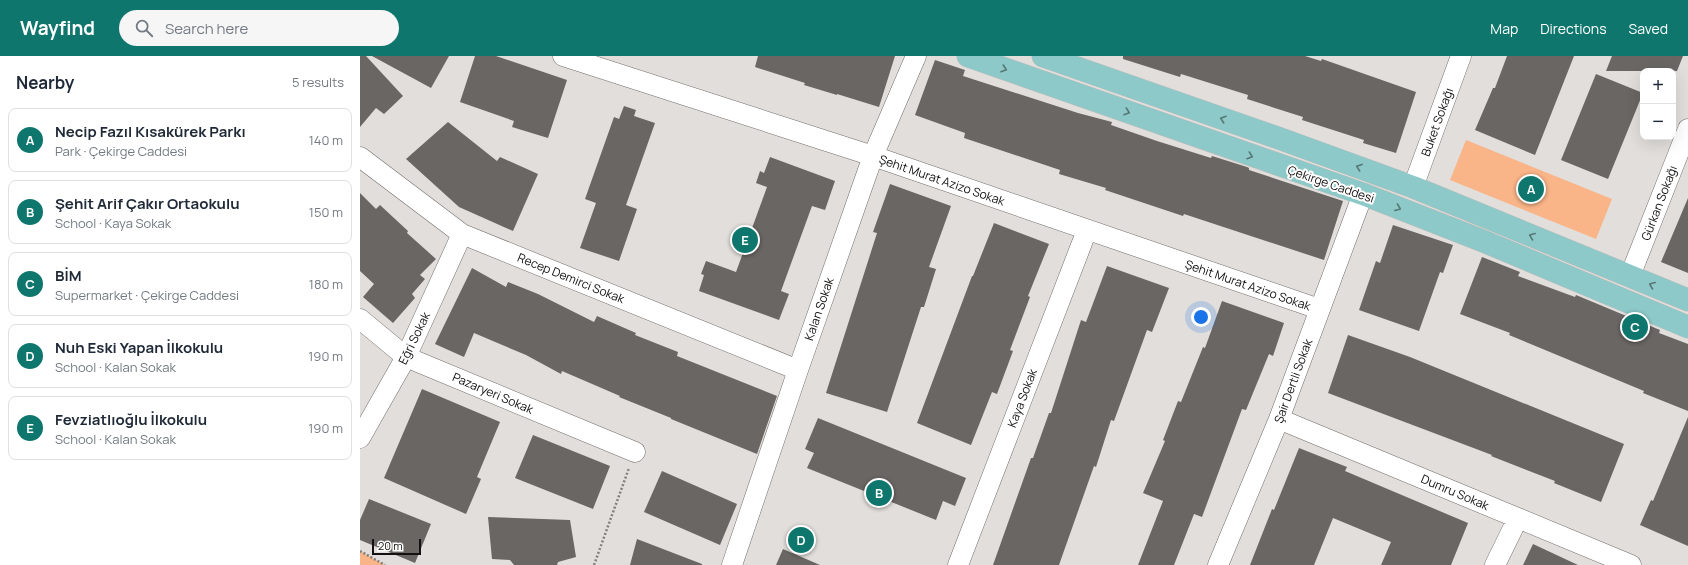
<!DOCTYPE html>
<meta charset="utf-8">
<style>
body{margin:0;font-family:Manrope,sans-serif;background:#f6f6f7;color:#1f2937}
.controls{position:absolute;right:12px;top:12px;display:grid;overflow:hidden;border-radius:8px;box-shadow:0 4px 16px #0002}
.controls button{width:36px;height:36px;display:grid;place-items:center;padding:0;border:0;border-bottom:1px solid #e0e1e3;background:#fff;color:#1f2937;font:20px sans-serif}
.scale{position:absolute;left:12px;bottom:10px;width:49px;box-sizing:border-box;padding-left:4px;border:2px solid #131211;border-top:0;font-size:11px;line-height:14px;white-space:nowrap;color:#131211;-webkit-text-stroke:3px #fff;paint-order:stroke}
.you{position:absolute;left:841px;top:261px;width:14px;height:14px;margin:-10px;border:3px solid #fff;border-radius:50%;background:#1a73e8;box-shadow:0 0 0 6px #1a73e833}
.badge{display:grid;place-items:center;width:26px;height:26px;border-radius:50%;background:#0f766e;color:#fff;font-size:13px;font-weight:700}
.pin{position:absolute;translate:-50% -50%;border:2px solid #fff;box-shadow:0 1px 4px #0006}
.list{margin:0;padding:0;list-style:none}
h2{display:flex;justify-content:space-between;align-items:center;height:52px;margin:0;padding:0 16px;font-size:17px}
h2 small{font-size:13px;font-weight:400;color:#747a83}
.list li{display:grid;grid-template-columns:26px 1fr auto;gap:12px;align-items:center;box-sizing:border-box;height:64px;margin:0 8px 8px;padding:0 8px;border:1px solid #e0e1e3;border-radius:8px}
.list b{display:block;font-size:15px;white-space:nowrap}
.list p{margin:0;font-size:13px;white-space:nowrap;color:#747a83}
.list em{font-size:13px;font-style:normal;color:#747a83}
.icon{flex:none;width:22px;height:22px;fill:none;stroke:currentColor;stroke-width:2;stroke-linecap:round;stroke-linejoin:round}
.map{position:relative;flex:none;width:1328px;height:509px;overflow:hidden}
header{display:flex;align-items:center;gap:24px;box-sizing:border-box;height:56px;padding:0 20px;background:#0f766e;color:#fff}
header strong{font-size:19px}
nav{display:flex;gap:22px;margin-inline-start:auto;font-size:14px}
.search{width:280px;height:36px;background:#f6f6f7;display:flex;align-items:center;gap:10px;box-sizing:border-box;padding:0 14px;border-radius:22px;color:#747a83;font-size:15px}
main{display:flex}
aside{flex:1;background:#fff}
.map>svg:first-child{display:block}
</style>
<header>
<strong>Wayfind</strong>
<div class="search"><svg class="icon" aria-label="search" viewBox="0 0 24 24"><circle cx="10" cy="10" r="6"/><path d="M15 15l6 6"/></svg>Search here</div>
<nav><a>Map</a><a>Directions</a><a>Saved</a></nav>
</header>
<main>
<aside>
<h2>Nearby<small>5 results</small></h2>
<ul class="list">
<li><span class="badge">A</span><div><b>Necip Fazıl Kısakürek Parkı</b><p>Park · Çekirge Caddesi</p></div><em>140 m</em></li>
<li><span class="badge">B</span><div><b>Şehit Arif Çakır Ortaokulu</b><p>School · Kaya Sokak</p></div><em>150 m</em></li>
<li><span class="badge">C</span><div><b>BİM</b><p>Supermarket · Çekirge Caddesi</p></div><em>180 m</em></li>
<li><span class="badge">D</span><div><b>Nuh Eski Yapan İlkokulu</b><p>School · Kalan Sokak</p></div><em>190 m</em></li>
<li><span class="badge">E</span><div><b>Fevziatlıoğlu İlkokulu</b><p>School · Kalan Sokak</p></div><em>190 m</em></li>
</ul>
</aside>
<div class="map">
<svg width="1328" height="509" viewBox="0 0 1328 509">
<rect width="100%" height="100%" fill="#e2dedb"/>
<!-- green -->
<path fill="#f9b487" d="M1106 84 1252 143 1236 183 1090 124Z
M0 495 25 509H0Z"/>
<!-- building -->
<path fill="#6a6664" d="M0 0H6L43 40 24 58 16 52 0 71Z
M12 0H89L71 32Z
M115 0H136L207 24 188 82 152 71 154 65 100 46Z
M398 0H535L519 51 477 38V39L444 29 445 27 395 11Z
M763 0H945L961 5 962 3 1056 36 1036 97 1003 87 1004 84 942 64 943 61 887 43 888 39 821 18 820 21 763 3Z
M1147 0H1214L1175 99 1115 74 1133 32H1135Z
M1252 0H1323L1317 15H1246Z
M575 4 605 14 603 20 718 57 752 66 751 69 797 85 851 102 852 100 887 111 889 112V114L983 145 964 204 824 158 823 160 745 134 746 132 699 118 700 114 604 82 605 77 555 59Z
M1236 18 1283 37 1248 123 1201 104Z
M264 50 276 54 274 60 295 67 266 149 277 153 259 205 220 192 236 147 225 143 254 61 259 63Z
M88 66 137 105 140 101 178 118 153 175 99 151 46 103Z
M410 101 475 125 465 154 452 150 421 235 429 238 419 264 339 235 344 219 341 218 346 205 376 216 407 131 396 127 400 115 404 117Z
M530 128 591 150 569 211 576 213 564 251H561L527 356 466 337 517 177 513 176Z
M0 137 16 153 20 149 48 175 47 177 76 203 60 219 65 223 52 238 55 242 33 267 3 241 14 228 0 215Z
M1328 142V217L1301 206Z
M634 167 689 188 668 240 670 241 650 294 653 295 637 338 632 336 611 389 557 367 612 220H613Z
M1033 169 1093 189 1083 217 1080 216 1059 275 999 254 1016 205 1020 207Z
M1122 201 1160 216 1158 220 1215 241 1216 239 1300 274 1299 277 1328 288V355L1283 337 1284 335 1149 279 1150 277 1100 258Z
M747 210 809 232 792 276 787 274 754 365 751 364 736 411 734 410 699 509H633L671 402H673L689 357H691L721 264 726 266Z
M112 212 146 231 148 226 178 238 234 266 237 260 276 277 275 279 318 296 317 300 417 340 397 398 311 363V362L259 341 260 340 202 315 201 318 166 299 114 277 104 301 75 288Z
M862 245 924 267 913 300 909 298 886 354 882 353 842 461 834 458 814 509H778L803 445 783 437 805 385 803 384 818 345 821 346 843 291 845 292Z
M988 279 1050 301 1264 388 1241 446 1194 427 1195 425 1131 400 1132 399 968 337Z
M62 333 140 366 117 421 121 423 106 458 24 422Z
M1328 361V490L1280 469 1291 444 1293 445Z
M458 362 606 422 595 450 583 445 576 464 447 412 454 397 445 393Z
M173 379 250 410 233 453 155 422Z
M939 392 987 411 985 415 1108 467 1091 509H1021L1031 486 973 462 954 509H890L912 453 914 454Z
M302 415 377 448 360 489 284 456Z
M9 443 71 468 55 507 0 484V464Z
M128 461 210 464 216 501 198 506 197 509H154L150 504 132 503Z
M277 483 342 508V509H270Z
M1173 488 1218 509H1163Z
M423 493 460 509H416Z"/>
<g fill="none" stroke-linecap="round" stroke-linejoin="round">
<!-- minor casing -->
<g stroke="#726e6c" stroke-width="21">
<path id="minor" d="M203 0 513 100 959 253
M0 101 102 178 438 314
M1053 131 1101 0
M1270 220 1328 73
M0 263 46 301 275 396
M919 363 1271 509
M0 382 46 301 102 178
M372 509 438 314 513 100 556 0
M598 509 727 174
M858 509 919 363 1003 138
M1135 509 1158 462"/>
</g>
<!-- major casing -->
<g stroke="#bdbdbc" stroke-width="23">
<path id="major" d="M608 0 1003 138 1123 185 1328 271
M683 0 921 83 1053 131 1328 244"/>
</g>
<!-- path -->
<path stroke="#817e7c" stroke-width="2.5" stroke-dasharray="2 2" stroke-linecap="butt" d="M0 495 25 509
M234 509 269 412"/>
<!-- minor -->
<use href="#minor" stroke="#fff" stroke-width="20"/>
<!-- major -->
<use href="#major" stroke="#8cc9c8" stroke-width="22"/>
</g>
<!-- one-way arrows -->
<defs><path id="oneway-chevron" d="M-2-3.5L2.5 0L-2 3.5" fill="none" stroke-width="1.6" stroke-linecap="round" stroke-linejoin="round"/></defs>
<g stroke="#567776">
<use href="#oneway-chevron" transform="translate(644 13) rotate(19)"/>
<use href="#oneway-chevron" transform="translate(767 56) rotate(19)"/>
<use href="#oneway-chevron" transform="translate(863 63) rotate(-161)"/>
<use href="#oneway-chevron" transform="translate(890 100) rotate(19)"/>
<use href="#oneway-chevron" transform="translate(999 111) rotate(-160)"/>
<use href="#oneway-chevron" transform="translate(1038 152) rotate(21)"/>
<use href="#oneway-chevron" transform="translate(1172 180) rotate(-158)"/>
<use href="#oneway-chevron" transform="translate(1292 229) rotate(-158)"/>
</g>
<g text-anchor="middle" dominant-baseline="central" stroke-width="4" stroke-linejoin="round" paint-order="stroke">
<!-- street labels -->
<g font-size="12" fill="#131211" stroke="#fff">
<text transform="translate(1077 66) rotate(-70)">Buket Sokağı</text>
<text transform="translate(582 124) rotate(19)">Şehit Murat Azizo Sokak</text>
<text transform="translate(971 128) rotate(19)">Çekirge Caddesi</text>
<text transform="translate(1299 147) rotate(-69)">Gürkan Sokağı</text>
<text transform="translate(211 222) rotate(22)">Recep Demirci Sokak</text>
<text transform="translate(888 229) rotate(19)">Şehit Murat Azizo Sokak</text>
<text transform="translate(459 253) rotate(-71)">Kalan Sokak</text>
<text transform="translate(54 282) rotate(-64)">Eğri Sokak</text>
<text transform="translate(933 325) rotate(-70)">Şair Dertli Sokak</text>
<text transform="translate(133 337) rotate(23)">Pazaryeri Sokak</text>
<text transform="translate(662 342) rotate(-69)">Kaya Sokak</text>
<text transform="translate(1095 436) rotate(23)">Dumru Sokak</text>
</g>
</g>
</svg>
<div class="controls">
<button>+</button>
<button>−</button>
</div>
<div class="scale">20 m</div>
<div class="you"></div>
<div class="pin badge" style="left:1171px;top:133px">A</div>
<div class="pin badge" style="left:519px;top:437px">B</div>
<div class="pin badge" style="left:1275px;top:271px">C</div>
<div class="pin badge" style="left:441px;top:484px">D</div>
<div class="pin badge" style="left:385px;top:184px">E</div>
</div>
</main>
